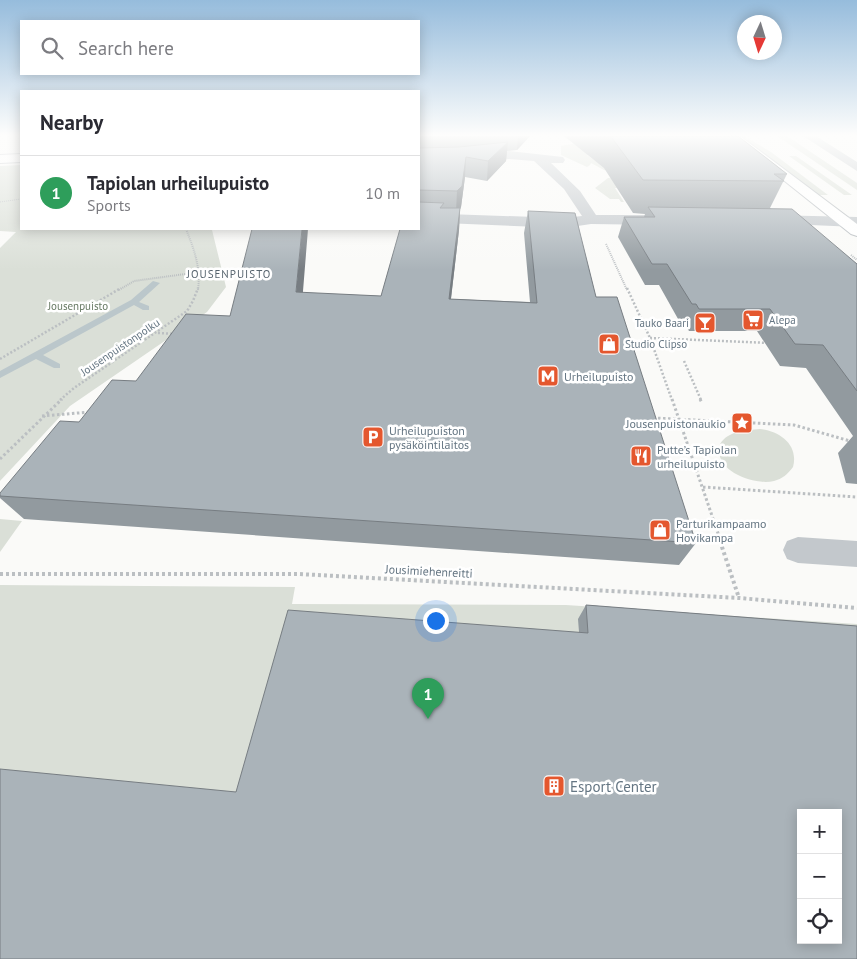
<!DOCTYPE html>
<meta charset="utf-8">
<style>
body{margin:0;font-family:"PT Sans",sans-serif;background:#f7f7f7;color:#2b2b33}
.controls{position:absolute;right:15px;bottom:15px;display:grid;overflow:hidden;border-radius:0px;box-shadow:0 2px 12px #0003}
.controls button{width:45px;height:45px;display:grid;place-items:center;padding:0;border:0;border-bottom:1px solid #e1e1e2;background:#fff;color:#2b2b33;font:25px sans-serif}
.compass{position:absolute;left:737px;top:15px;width:45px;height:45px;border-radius:50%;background:#fff;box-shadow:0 2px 12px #0003;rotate:184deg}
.you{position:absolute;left:435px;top:620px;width:18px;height:18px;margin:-12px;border:4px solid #fff;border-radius:50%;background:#1a73e8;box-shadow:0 0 0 8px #1a73e833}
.badge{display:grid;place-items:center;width:32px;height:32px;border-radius:50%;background:#1a73e8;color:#fff;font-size:16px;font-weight:700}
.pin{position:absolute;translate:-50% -41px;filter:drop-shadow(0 1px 2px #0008)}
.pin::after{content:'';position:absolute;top:26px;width:18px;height:15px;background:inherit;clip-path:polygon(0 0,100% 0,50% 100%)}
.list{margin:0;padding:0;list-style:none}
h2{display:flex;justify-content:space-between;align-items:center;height:65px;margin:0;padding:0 20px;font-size:21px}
h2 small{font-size:16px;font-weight:400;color:#7c7c81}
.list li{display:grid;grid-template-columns:32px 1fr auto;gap:15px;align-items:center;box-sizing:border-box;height:75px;padding:0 20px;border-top:1px solid #e1e1e2}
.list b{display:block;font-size:19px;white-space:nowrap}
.list p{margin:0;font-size:16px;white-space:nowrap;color:#7c7c81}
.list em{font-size:16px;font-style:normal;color:#7c7c81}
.icon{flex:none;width:28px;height:28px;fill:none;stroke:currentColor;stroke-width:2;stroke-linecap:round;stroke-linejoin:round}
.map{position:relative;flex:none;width:857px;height:959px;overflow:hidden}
.search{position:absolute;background:#fff;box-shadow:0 2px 12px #0003;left:20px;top:20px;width:400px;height:55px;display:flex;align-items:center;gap:12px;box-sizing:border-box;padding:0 18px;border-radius:0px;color:#7c7c81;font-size:19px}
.panel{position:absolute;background:#fff;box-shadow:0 2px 12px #0003;left:20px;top:90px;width:400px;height:140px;border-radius:0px}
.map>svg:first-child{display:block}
</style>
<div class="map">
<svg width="857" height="959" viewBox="0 0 857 959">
<rect width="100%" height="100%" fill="#fafaf8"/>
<!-- green -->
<path fill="#dadfd7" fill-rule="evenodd" d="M741 136H744L771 152 828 195H818Z
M777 136H787L857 183V190Z
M582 142 646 150 587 155 610 171 604 170 591 163 590 165 587 167 561 155V146Z
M789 156H796L852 195H844Z
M21 165V229H210L212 230 226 287 207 312 70 406 0 481V248L16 232 0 231V166Z
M642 174 688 188H615L624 202H621L619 199H610L595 188 608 178Z
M760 429C780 431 799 445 793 467 788 474 782 479 774 481 753 486 712 470 720 444 728 431 746 430 760 429Z
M0 519 22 521 0 552Z
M0 585 295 587 292 604 566 605 857 624V959H0ZM801 813H838V940H801Z"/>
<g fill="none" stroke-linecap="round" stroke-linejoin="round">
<!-- stream -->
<path fill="#bbc7cb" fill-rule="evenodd" d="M153 281 160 283 139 302 149 306V310H143L134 305 43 355 60 364V368H54L36 359 0 378V371L131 300Z"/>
<!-- major casing -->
<g stroke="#b5babe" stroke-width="2">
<path id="major" d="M728 136H740L857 224V236L851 234Z
M21 154V162L0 163V155Z"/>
</g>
<!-- path-far4 -->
<path stroke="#bbbfc2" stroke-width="1" stroke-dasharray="1 1" stroke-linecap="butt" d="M0 202 21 199"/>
<!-- path-far3 -->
<path stroke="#bbbfc2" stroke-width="2" stroke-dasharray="1 1" stroke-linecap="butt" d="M186 229C194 249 201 268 198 290
M606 244 627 290
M851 255 857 260
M119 290 134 281 200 272"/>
<!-- path-far2 -->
<path stroke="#bbbfc2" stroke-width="2.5" stroke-dasharray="2 2" stroke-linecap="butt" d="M627 288 650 338 672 400
M158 333 175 334
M650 338 769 343
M0 359 121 288
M684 361 701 400
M60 400 74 388 187 311 193 301 198 288"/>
<!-- path-far1 -->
<path stroke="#bbbfc2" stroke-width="3" stroke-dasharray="2.5 2.5" stroke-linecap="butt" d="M672 399 721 542
M700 399 702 403
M42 416 90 412
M653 418 794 425 857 443
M0 459 62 399
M703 487 857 497"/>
<!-- path -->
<path stroke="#bbbfc2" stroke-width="4" stroke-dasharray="3 3" stroke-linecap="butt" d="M720 541 739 598
M0 574H299L739 598 857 608"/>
<!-- minor -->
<path fill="#c3c8cc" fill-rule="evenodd" d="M803 136H816L857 162V171Z
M509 151 563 157 565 160 563 163H551L580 191 596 215H661L666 217 669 220 666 223 661 225 591 224 564 228 419 222V213L564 218 582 216 564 189 534 161 509 159 458 164 419 165V157L458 156Z
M769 215 857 217V227L764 223 761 220 764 217Z
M798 537 857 541V567L798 563 787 559 783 550 787 541Z"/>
<!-- major -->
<use href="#major" fill="#fff" fill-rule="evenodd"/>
</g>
<!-- wall -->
<path fill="#929a9f" d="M419 136H530L517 150 507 151 506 161 487 181 465 177 461 207 460 209 459 230 451 299 530 302 524 233 528 211 596 297 696 543 679 565 24 519 0 498V493L79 422 230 316 303 293 381 296 419 229Z
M564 136H738L787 174 770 208 857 264V484L846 483 838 453 853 436 806 368 780 366 757 331H689L686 326H682L659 285H645L618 237 624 217H644L645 214 633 213 604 168Z
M586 605 857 626 236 792 579 632 578 619Z"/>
<!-- shaded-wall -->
<path fill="#777d82" d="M518 136H530L517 150Z
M508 142 506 161 487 181 488 161Z
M466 157 465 177 461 207 460 209 459 230 448 323 449 299 456 212 457 191Z
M302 229H308L301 316 296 292Z"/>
<!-- building -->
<path fill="#aab3b9" stroke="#777d82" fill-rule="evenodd" d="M609 136H738L787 174H774L784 181 643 180 612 138Z
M508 142 488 161 466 157 462 186 457 191 419 190V148L459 147Z
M419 202 444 203 440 208H460L449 299 537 303 528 211 575 213 596 297H617L696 543 0 496V493L60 421 79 422 112 380 136 381 186 314 230 316 252 229H302L296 292 381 296 400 229H419Z
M648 207 792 209 857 264V391L823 345 795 344 770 309H699L696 304H692L667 264H652L624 217H655Z
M586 605 857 626V959H0V769L236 792 288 610 588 633ZM801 813H838V940H801Z"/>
<!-- sky -->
<linearGradient id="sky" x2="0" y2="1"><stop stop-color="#96bcdc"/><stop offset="0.5" stop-color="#fdfdfc"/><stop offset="1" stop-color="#fdfdfc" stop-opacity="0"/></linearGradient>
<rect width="857" height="270" fill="url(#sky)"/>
<!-- icons -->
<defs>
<g id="supermarket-square" transform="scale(1.125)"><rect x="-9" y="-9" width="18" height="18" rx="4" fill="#e4572e" stroke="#fff"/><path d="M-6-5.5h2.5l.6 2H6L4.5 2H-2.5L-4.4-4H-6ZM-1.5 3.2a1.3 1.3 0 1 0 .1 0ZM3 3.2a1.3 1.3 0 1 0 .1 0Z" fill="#fff"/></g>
<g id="bar-square" transform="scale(1.125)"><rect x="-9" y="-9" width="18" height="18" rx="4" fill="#e4572e" stroke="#fff"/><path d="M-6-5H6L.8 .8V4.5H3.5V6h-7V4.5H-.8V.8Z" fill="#fff"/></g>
<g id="shop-square" transform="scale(1.125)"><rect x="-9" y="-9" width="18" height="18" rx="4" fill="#e4572e" stroke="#fff"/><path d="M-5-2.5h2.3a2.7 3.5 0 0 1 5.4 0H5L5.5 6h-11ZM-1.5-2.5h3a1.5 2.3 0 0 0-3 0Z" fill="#fff"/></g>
<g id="metro-square" transform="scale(1.125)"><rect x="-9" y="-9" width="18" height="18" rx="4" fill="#e4572e" stroke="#fff"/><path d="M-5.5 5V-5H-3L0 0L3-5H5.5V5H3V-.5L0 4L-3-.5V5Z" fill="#fff"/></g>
<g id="sight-square" transform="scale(1.125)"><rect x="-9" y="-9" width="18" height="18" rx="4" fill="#e4572e" stroke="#fff"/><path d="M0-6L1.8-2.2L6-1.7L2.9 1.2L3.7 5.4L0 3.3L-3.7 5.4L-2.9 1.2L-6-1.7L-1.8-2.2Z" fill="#fff"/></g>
<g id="parking-square" transform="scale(1.125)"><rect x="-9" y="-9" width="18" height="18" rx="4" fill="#e4572e" stroke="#fff"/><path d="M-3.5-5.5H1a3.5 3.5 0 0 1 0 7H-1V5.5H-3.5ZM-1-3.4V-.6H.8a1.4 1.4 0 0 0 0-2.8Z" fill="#fff"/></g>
<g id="restaurant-square" transform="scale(1.125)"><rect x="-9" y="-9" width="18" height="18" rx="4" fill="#e4572e" stroke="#fff"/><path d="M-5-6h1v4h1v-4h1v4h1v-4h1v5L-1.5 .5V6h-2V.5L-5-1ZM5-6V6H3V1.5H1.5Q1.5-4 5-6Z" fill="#fff"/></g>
<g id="building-square" transform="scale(1.125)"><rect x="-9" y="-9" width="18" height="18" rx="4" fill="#e4572e" stroke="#fff"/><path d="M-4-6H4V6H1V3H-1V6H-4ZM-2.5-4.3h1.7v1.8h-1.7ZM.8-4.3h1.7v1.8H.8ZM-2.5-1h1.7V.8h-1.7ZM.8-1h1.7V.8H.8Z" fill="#fff"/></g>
</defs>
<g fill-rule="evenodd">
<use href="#supermarket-square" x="753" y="320"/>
<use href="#bar-square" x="705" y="323"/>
<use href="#shop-square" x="609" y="344"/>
<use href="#metro-square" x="548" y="376"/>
<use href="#sight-square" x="742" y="423"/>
<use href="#parking-square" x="373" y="437"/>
<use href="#restaurant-square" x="641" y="456"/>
<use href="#shop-square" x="660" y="530"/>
<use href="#building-square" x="554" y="786"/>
</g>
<g text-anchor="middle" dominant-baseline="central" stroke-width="5" stroke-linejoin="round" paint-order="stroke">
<!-- far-neighbourhood labels -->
<g font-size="11" letter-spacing="1" fill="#57646e" stroke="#fff">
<text x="229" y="274">JOUSENPUISTO</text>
</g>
<!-- far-park labels -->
<g font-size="11" fill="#687a64" stroke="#fff">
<text x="78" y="306">Jousenpuisto</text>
</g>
<!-- far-poi labels -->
<g font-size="11" fill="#657683" stroke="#fff" text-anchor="start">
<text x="769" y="320">Alepa</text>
<text x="689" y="323" text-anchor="end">Tauko Baari</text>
<text x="625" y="344">Studio Clipso</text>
</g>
<!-- far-street labels -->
<g font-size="11" fill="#657683" stroke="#fff">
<text transform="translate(120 347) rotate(-34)">Jousenpuistonpolku</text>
</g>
<!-- poi labels -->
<g font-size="12" fill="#657683" stroke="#fff" text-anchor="start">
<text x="564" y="376">Urheilupuisto</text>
<text x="726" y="423" text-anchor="end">Jousenpuistonaukio</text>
<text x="389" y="430">Urheilupuiston<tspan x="389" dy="14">pysäköintilaitos</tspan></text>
<text x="657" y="449">Putte’s Tapiolan<tspan x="657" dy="14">urheilupuisto</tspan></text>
<text x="676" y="523">Parturikampaamo<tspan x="676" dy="14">Hovikampa</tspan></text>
</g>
<!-- street labels -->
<g font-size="12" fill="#657683" stroke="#fff">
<text transform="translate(429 571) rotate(3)">Jousimiehenreitti</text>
</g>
<!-- near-poi labels -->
<g font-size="15" fill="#657683" stroke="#fff" text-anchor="start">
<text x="570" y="786">Esport Center</text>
</g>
</g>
</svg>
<div class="controls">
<button>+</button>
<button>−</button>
<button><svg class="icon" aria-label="locate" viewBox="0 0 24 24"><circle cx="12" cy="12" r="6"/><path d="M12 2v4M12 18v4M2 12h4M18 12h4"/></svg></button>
</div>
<svg class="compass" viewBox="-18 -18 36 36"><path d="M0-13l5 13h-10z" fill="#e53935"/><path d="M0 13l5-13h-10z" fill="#7c7c81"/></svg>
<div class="you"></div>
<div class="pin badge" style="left:428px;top:719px;background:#2e9e5b">1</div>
<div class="search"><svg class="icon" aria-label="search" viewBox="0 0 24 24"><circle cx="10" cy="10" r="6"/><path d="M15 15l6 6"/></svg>Search here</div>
<section class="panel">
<h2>Nearby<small></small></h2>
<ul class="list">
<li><span class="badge" style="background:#2e9e5b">1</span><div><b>Tapiolan urheilupuisto</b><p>Sports</p></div><em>10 m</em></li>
</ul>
</section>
</div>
